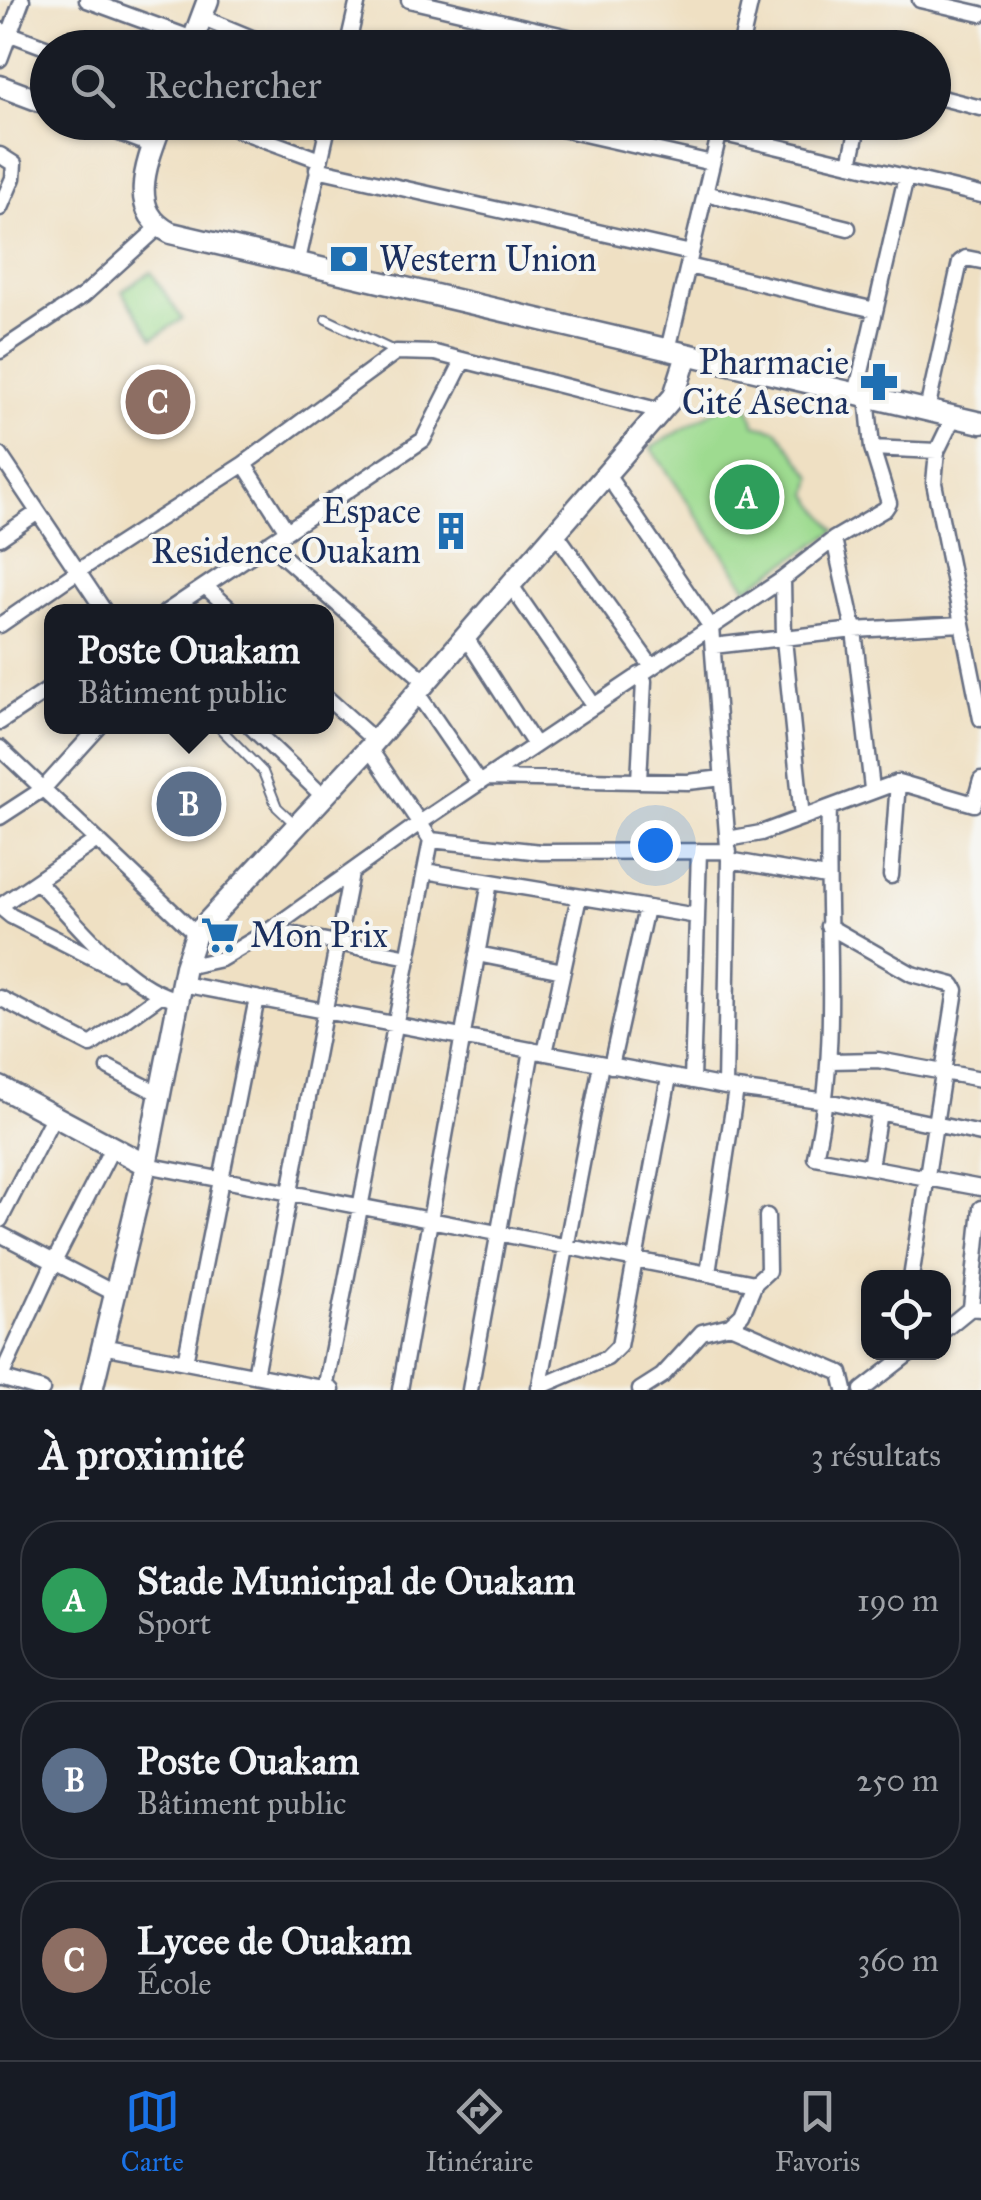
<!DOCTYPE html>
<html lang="fr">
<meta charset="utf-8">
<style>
body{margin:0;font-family:"IM FELL Great Primer",serif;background:#242831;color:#f1f3f6}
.controls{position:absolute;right:30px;bottom:30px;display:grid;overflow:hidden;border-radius:20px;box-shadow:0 2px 8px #0004}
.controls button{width:90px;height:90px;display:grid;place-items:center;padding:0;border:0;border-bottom:2px solid #363941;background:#171b24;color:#f1f3f6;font:50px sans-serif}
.you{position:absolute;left:655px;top:845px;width:35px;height:35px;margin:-25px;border:8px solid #fff;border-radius:50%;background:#1a73e8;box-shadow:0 0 0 15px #1a73e833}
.badge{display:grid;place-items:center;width:65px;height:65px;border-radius:50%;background:#1a73e8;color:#fff;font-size:32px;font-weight:700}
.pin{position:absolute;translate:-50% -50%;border:5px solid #fff;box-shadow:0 2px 10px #0006}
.popup{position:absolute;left:44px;top:604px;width:290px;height:130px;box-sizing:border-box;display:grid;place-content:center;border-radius:20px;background:#171b24;filter:drop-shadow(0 2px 8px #0005);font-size:32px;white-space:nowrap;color:#9ea1a6}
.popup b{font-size:38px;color:#f1f3f6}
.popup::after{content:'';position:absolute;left:50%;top:100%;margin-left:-20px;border:20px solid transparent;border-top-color:#171b24}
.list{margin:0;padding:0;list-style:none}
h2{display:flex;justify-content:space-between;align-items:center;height:130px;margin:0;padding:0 40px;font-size:42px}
h2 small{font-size:32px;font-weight:400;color:#9ea1a6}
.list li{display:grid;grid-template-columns:65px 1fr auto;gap:30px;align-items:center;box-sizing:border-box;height:160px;margin:0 20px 20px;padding:0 20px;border:2px solid #363941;border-radius:40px}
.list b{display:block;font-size:38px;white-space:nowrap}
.list p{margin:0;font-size:32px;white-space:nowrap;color:#9ea1a6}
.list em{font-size:32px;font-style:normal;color:#9ea1a6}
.icon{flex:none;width:55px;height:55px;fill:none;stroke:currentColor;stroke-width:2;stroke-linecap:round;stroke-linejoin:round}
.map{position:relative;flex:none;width:981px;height:1390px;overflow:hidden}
.search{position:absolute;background:#171b24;box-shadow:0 2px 8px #0004;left:30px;right:30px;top:30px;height:110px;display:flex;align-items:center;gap:25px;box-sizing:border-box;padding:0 35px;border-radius:55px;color:#9ea1a6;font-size:38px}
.sheet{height:670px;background:#171b24}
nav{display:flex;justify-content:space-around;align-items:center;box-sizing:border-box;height:140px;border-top:2px solid #363941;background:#171b24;font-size:28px;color:#9ea1a6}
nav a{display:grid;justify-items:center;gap:5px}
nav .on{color:#1a73e8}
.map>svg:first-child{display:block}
</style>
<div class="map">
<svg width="981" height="1390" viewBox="0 0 981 1390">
<rect width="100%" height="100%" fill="#f6f6f2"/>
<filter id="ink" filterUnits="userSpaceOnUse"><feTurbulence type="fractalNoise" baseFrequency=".01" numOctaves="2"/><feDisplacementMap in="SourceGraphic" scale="20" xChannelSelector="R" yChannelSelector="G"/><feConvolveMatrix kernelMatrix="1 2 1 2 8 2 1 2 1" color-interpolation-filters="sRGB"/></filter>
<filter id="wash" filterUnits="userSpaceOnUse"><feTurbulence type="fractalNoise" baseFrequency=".0048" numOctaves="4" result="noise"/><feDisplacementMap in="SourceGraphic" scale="40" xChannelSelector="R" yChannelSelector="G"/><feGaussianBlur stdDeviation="2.25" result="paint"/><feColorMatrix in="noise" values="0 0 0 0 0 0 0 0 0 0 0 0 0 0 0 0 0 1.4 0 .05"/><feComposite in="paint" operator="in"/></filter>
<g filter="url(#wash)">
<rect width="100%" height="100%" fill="#efe0c3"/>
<!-- green -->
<path fill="#9edb90" stroke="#5c8577" stroke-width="2.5" d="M151 272 182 319 153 338 122 291Z
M736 404 749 407 755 425 777 430 813 477 809 495 836 531 747 588 651 448 724 405Z"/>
</g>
<g filter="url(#ink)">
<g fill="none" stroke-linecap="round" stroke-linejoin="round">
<!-- lane casing -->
<g stroke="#656d81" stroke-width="12">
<path id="lane" d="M326 319 394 351
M218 726 263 772 277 807 294 823"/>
</g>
<!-- street casing -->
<g stroke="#656d81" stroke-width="19">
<path id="street" d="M87 0 193 39
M409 0 616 48
M920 0 981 14
M201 17 276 48
M0 30 48 48
M347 48 358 0
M740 48 751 0
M0 59 22 0
M934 96 981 108
M217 122 320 160
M531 122 712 163
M720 133 981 195
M0 155 14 164 13 178 0 208
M850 164 859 122
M317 169 691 253
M705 193 848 228
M297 265 329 122
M688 266 875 310
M668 350 722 122
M0 351 84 295 159 227
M856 394 906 177
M927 410 960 262 966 258 981 261
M954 416 937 451 934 483 981 719
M872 448 937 451
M0 455 105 612
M244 464 287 531
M607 475 711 627 729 860 725 1087
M555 532 652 667
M0 538 38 512
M834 539 854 630 872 789
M268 543 426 682
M783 579 784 639 802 818
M510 584 594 706
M205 586 233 612
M166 612 423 440 462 363
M0 625 78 571 244 464 396 352 435 353 661 411
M465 636 535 745
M713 646 854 630 962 624
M417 693 479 783
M326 697 374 740
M0 722 51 688
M250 726 324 797
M0 748 196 934
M487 778 688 782 723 778
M639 781 644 681 639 675
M829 808C825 924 841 1043 815 1157L981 1188
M0 817 43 789 100 726
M728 839 761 833 898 782 974 804 981 780
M431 840 541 852 729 851
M729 860 826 877
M425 871 697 916
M891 876 898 782
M37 881C75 920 125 988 179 1000
M0 906 97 840
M0 907 11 916 119 971
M828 926 912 974 953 985 956 990 911 1278
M270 930 409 957
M477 954 563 971
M185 967 221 959 270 930 421 822 783 579 834 539 885 509 889 503 872 448 867 396
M182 984 736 1089 827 1101 981 1134
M0 998 91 1045 159 996
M545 1053 579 897
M830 1061 878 1060 981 1079
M611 1066 646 908
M109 1068 160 1094
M692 1081 699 851
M146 1165 755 1283
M870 1167 879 1112
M0 1220 54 1115
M0 1234 116 1294
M708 1273 736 1089
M971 1308 981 1208
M730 1325 841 1373 845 1390
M944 1330 971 1308 981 1309
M102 1346 332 1390
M185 1362 257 998
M255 1375 351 873
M0 1378 42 1390
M0 1379 54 1262 113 1146
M539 1387 607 1358 619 1346 669 1077
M325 1389 431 840 369 748
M400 1390 490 882
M470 1390 532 1050
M539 1390 601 1064
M640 1390 662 1376 702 1332 730 1325 742 1314 755 1283 768 1271 767 1216
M862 1390 911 1352"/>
</g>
<!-- secondary casing -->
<g stroke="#656d81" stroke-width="25">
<path id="secondary" d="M190 48 208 0
M0 86 48 104
M99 122 154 143
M162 122C148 160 125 211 171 233L981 423
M0 1087 146 1165
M92 1390 146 1165 185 967 196 934 369 748 674 396 687 355"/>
</g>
<!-- lane -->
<use href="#lane" stroke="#fff" stroke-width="8"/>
<!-- street -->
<use href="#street" stroke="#fff" stroke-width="14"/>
<!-- secondary -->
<use href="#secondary" stroke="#fff" stroke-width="20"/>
</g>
</g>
<!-- icons -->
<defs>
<g id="bank-bare" transform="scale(3)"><path d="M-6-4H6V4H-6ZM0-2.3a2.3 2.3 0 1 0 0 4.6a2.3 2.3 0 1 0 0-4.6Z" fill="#1f6fb2" stroke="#f6f6f2" stroke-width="2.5" paint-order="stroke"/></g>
<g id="pharmacy-bare" transform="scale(3)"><path d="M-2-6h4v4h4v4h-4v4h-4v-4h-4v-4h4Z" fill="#1f6fb2" stroke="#f6f6f2" stroke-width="2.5" paint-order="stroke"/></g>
<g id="building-bare" transform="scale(3)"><path d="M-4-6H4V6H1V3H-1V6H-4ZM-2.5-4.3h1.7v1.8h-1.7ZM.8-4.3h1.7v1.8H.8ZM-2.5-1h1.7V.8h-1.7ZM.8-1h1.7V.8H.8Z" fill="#1f6fb2" stroke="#f6f6f2" stroke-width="2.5" paint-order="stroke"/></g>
<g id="supermarket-bare" transform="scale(3)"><path d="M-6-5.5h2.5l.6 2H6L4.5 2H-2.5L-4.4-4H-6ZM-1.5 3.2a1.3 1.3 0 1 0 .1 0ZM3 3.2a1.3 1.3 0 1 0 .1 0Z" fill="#1f6fb2" stroke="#f6f6f2" stroke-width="2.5" paint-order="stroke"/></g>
</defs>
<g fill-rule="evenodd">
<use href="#bank-bare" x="349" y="259"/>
<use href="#pharmacy-bare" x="879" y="382"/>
<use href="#building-bare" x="451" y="531"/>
<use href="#supermarket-bare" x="220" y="935"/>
</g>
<g text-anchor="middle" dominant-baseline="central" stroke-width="8" stroke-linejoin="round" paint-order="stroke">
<!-- poi labels -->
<g font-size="35" fill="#1b2f5e" stroke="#f6f6f2" text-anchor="start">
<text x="379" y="259">Western Union</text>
<text x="849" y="362" text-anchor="end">Pharmacie<tspan x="849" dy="40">Cité Asecna</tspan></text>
<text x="421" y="511" text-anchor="end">Espace<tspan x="421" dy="40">Residence Ouakam</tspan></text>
<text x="250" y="935">Mon Prix</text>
</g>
</g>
</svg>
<div class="controls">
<button><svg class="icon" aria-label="locate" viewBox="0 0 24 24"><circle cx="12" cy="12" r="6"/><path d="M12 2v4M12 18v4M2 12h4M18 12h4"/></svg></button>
</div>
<div class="you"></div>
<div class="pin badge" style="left:747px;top:497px;background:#2e9e5b">A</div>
<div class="pin badge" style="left:189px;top:804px;background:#5c6f8a">B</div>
<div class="popup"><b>Poste Ouakam</b>Bâtiment public</div>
<div class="pin badge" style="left:158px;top:402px;background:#8d6e63">C</div>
<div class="search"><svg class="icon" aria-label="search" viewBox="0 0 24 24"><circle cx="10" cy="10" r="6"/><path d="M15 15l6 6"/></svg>Rechercher</div>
</div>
<section class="sheet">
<h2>À proximité<small>3 résultats</small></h2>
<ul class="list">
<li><span class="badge" style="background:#2e9e5b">A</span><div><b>Stade Municipal de Ouakam</b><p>Sport</p></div><em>190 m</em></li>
<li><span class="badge" style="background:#5c6f8a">B</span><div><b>Poste Ouakam</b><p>Bâtiment public</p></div><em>250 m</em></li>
<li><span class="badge" style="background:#8d6e63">C</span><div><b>Lycee de Ouakam</b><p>École</p></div><em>360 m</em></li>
</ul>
</section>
<nav>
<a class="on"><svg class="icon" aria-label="map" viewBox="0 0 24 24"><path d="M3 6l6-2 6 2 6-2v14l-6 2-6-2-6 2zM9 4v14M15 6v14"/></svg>Carte</a>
<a><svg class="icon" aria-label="directions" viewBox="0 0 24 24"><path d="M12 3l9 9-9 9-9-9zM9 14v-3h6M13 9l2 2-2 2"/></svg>Itinéraire</a>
<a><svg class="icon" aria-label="saved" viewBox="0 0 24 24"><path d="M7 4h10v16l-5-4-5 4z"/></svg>Favoris</a>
</nav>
